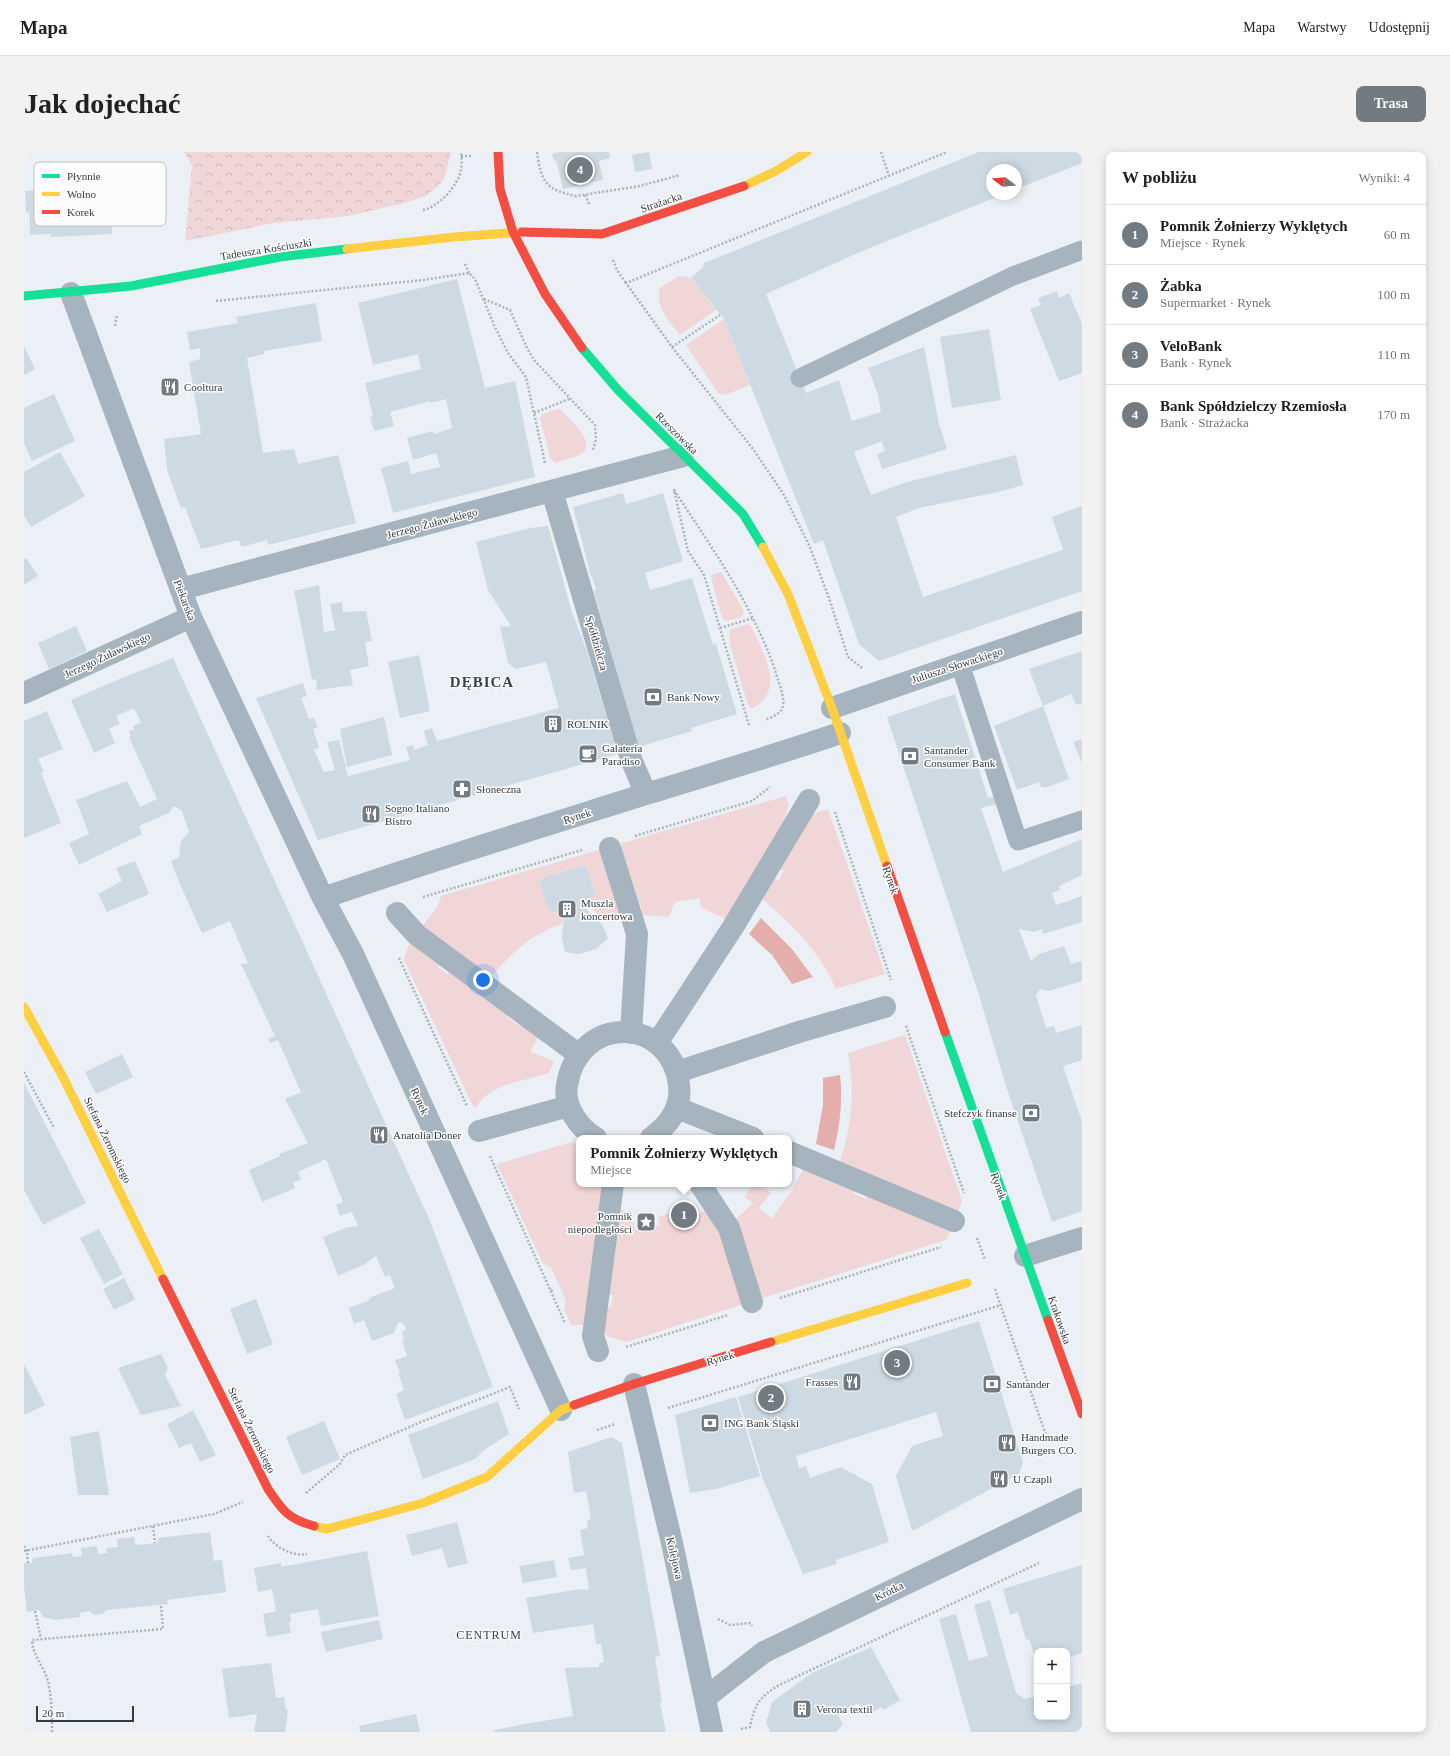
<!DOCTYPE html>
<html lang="pl">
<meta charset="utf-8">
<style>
body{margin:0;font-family:Georgia,serif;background:#f2f2f2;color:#202124}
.controls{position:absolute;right:12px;bottom:12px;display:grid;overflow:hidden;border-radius:8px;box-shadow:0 2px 10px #0003}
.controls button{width:36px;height:36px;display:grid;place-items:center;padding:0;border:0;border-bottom:1px solid #e0e0e0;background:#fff;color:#202124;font:20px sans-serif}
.compass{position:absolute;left:962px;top:12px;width:36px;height:36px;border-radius:50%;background:#fff;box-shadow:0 2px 10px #0003;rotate:286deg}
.scale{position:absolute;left:12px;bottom:10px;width:98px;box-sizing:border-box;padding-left:4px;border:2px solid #333c43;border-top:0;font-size:11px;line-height:14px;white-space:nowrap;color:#333c43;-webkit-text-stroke:3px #fcfcfc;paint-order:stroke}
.you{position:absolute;left:459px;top:828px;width:14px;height:14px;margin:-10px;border:3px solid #fff;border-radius:50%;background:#1a73e8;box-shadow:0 0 0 6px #1a73e833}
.badge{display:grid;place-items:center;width:26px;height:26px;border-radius:50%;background:#737b82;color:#fff;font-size:13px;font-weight:700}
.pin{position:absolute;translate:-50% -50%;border:2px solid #fff;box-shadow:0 1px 4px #0006}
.popup{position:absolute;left:552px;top:983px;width:216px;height:52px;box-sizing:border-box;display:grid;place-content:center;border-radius:8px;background:#fff;filter:drop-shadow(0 1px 3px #0005);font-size:13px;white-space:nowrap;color:#757577}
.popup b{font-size:15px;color:#202124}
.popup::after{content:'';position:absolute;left:50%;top:100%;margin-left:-8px;border:8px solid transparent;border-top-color:#fff}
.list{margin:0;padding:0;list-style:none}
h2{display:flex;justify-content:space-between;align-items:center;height:52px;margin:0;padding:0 16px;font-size:17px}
h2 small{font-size:13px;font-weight:400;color:#757577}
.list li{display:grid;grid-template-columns:26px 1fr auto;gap:12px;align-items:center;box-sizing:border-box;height:60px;padding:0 16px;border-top:1px solid #e0e0e0}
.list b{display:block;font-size:15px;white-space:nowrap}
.list p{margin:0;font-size:13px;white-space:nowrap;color:#757577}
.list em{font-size:13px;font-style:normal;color:#757577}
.map{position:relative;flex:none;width:1058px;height:1580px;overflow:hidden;border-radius:8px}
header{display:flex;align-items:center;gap:24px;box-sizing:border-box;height:56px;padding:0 20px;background:#fff;border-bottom:1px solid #e0e0e0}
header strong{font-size:19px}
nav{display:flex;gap:22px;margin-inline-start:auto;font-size:14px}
.intro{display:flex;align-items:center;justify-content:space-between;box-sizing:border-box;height:96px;padding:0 24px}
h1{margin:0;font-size:28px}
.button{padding:10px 18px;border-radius:8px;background:#737b82;color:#fff;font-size:14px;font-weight:700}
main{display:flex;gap:24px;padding:0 24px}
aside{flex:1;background:#fff;border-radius:8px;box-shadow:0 2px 10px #0003}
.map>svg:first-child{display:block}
</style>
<header>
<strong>Mapa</strong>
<nav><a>Mapa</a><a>Warstwy</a><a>Udostępnij</a></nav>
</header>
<div class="intro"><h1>Jak dojechać</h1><a class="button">Trasa</a></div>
<main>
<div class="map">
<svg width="1058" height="1580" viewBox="0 0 1058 1580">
<defs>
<pattern id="park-crowns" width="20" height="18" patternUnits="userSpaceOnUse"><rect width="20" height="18" fill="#f1d6d7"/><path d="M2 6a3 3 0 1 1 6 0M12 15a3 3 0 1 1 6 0" fill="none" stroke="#cfb9ba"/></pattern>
</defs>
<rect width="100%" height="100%" fill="#eaf0f6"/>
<!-- green -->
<path fill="#f1d6d7" d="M655 124 667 126 692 158 656 183C644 168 631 155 636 136Z
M700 167 726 233 701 243 694 241 662 193Z
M533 257H536C545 267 573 289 558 302L532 311 526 306 516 266 518 262Z
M697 420 720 459 718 465 702 469 698 466 687 425 689 422Z
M723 472 727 474C739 500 763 538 728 557L724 553 706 493C707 488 704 483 706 478Z
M762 644 765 653 758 674 703 768 677 755 675 746 651 750 645 765 617 763 616 759H618L597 701 598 691Z
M804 657 861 822 812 837C796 800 768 772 738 747L750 726 754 729 760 719 755 716 789 662Z
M575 698 597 762 577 765 564 753 571 743 562 713 515 727 524 758 540 763 538 772C505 783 488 801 466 826L398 775 414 754 417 744Z
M388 789 417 811 414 816 424 822 427 818 485 860 483 865 493 872 496 869 515 883 506 900 530 909 525 921C503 928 464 933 453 954L450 956 380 808 384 795Z
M881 883 938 1049 933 1062 815 1011C828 976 831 938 824 901Z
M548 990 555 996V1032L579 1033 561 1173H547L540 1157 542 1149 527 1115 519 1112 473 1012Z
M780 1015 831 1037 829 1041 842 1047 844 1042 927 1076 922 1088 736 1147 710 1069 729 1051 720 1045 730 1032H735L747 1041 735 1056 748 1066 769 1037Z
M684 1057 695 1078 720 1152 602 1190 578 1182 582 1154 587 1155 589 1143 584 1142 595 1058 608 1060 611 1078 636 1073 634 1065 648 1060 653 1074Z"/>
<!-- park -->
<path fill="url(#park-crowns)" d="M160 0H427L420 27 414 34 403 43 381 51 324 64 250 71 161 89 168 13Z"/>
<!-- water -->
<path fill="#e4aeac" d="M737 766 767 796 789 825 768 832 748 803 725 782Z
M816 923C819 947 816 974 810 998L792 992 799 953V926Z"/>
<!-- building -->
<path fill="#cddae4" d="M535 0H585L586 6 575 9 579 28 539 37 532 8 530 9 528 2Z
M625 0 628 17 611 20 608 3Z
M955 0H1058V11L992 37V18H968V42H980L843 97 742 142 782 241 815 228 828 269 857 260 854 243 844 216 900 195 915 272 923 297 858 317 853 302 861 299 858 289 830 300 847 343 883 330 992 303 999 333 974 340 895 356 872 365 899 445 1039 398 1028 365 1058 354V439L855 509 835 492 799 388 790 392 700 167 667 126 679 115 680 111Z
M86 23 88 82 27 85V82L6 83 5 60 2 61 1 39 14 38V26Z
M433 127 461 236 491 229 511 325 369 361 357 316 384 309 387 322 416 315 412 301 389 308 383 286 409 279 410 282 428 276 422 247 406 251V249L366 260 370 274 350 279 346 265 349 264 341 231 397 217 394 202 349 213 334 151Z
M1033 139 1035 146 1045 141 1058 172V221L1035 229 1006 157 1017 153 1014 146Z
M292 151 298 189 240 199V202L223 206 239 301 270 297 274 312 314 303 332 371 244 393 243 388 217 395 215 388 177 397 161 355 157 356 143 318 140 287 177 282 165 210 176 207V196L166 198 163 180 214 171 212 165Z
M965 177 977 248 928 256 916 185Z
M0 194 11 217 0 223Z
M30 242 51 289 8 309 0 291V256Z
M36 300 61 344 7 375 0 364V320Z
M599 341 602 352 639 341 659 409 621 421 626 438 668 426 689 493 692 492 713 562 667 576 668 579 614 595 582 482 570 439 572 438 568 424H567L549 355Z
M524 374 548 460 563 499 594 602 294 688 232 546 279 531 283 544 277 546 285 567 290 566 294 575 289 577 295 595 290 598 300 620 311 618 303 590 315 588 324 624 386 608 382 595 389 593 390 598 404 593 400 579 408 576 413 589 535 556 522 510 492 517 484 511 476 475 487 474 464 438 452 390 506 376Z
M2 406 14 424 0 433V407Z
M295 433 300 480 311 478 306 452 318 450 319 460 342 459 348 489 341 490 345 514 326 518 329 533 293 538 292 527 288 528 270 439Z
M52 474 63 499 25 517 14 491Z
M1058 499V551L1052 553 1047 542 1019 554 1005 517Z
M395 503 406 559 376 566 364 510Z
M149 506 406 1069 469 1235 381 1268 372 1242 380 1238 374 1221H376L371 1208 383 1204 378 1188 380 1187 378 1179 382 1178 380 1172 374 1170 370 1181 348 1189 340 1168 330 1172 325 1156 346 1148 345 1146 371 1136 366 1123 361 1125 352 1104 341 1112 314 1124 299 1085 324 1075 334 1074 328 1060 316 1064 312 1053 319 1050 302 1007 274 1020 277 1027 269 1031 271 1036 238 1050 225 1018 256 1004 255 1002 284 991 261 947 277 940 254 888 246 891 244 887 251 884 217 812 224 811 206 769 178 781 155 730 147 709 155 705 157 689 165 680 158 659 150 654 145 661 115 674 118 682 55 713 45 691 65 682 52 648 103 629 116 655 133 647 105 585H107L105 579 110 577 109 574 117 570 110 556 92 564 96 572 85 577 91 591 70 601 47 548 98 526Z
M931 542 964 646 970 644 973 652 957 656 979 720 1058 687V723L1035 734 1036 738 1028 741 1032 753 1058 744V770L1019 782 1018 777 1010 780 995 777 1007 809 1015 802 1040 794 1047 812 1058 809V829L1025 839 1016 837 1012 843 1022 876 1030 874 1032 881 1058 873V908L1039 914 1058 970V1059L1028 1070 982 934 955 843 863 565Z
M1019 554 1045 627 1021 636 1016 634 1015 630 993 638 970 574Z
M23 559 39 597 14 607 20 620 17 621 37 671 0 686V569Z
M360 565 368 603 323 615 316 577Z
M1058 587V611L1049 590Z
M111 709 125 742 83 760 74 742 98 729 92 716Z
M562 713 571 743 561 756 579 774 584 786 572 797 566 799 554 802 541 800 538 786 540 763 524 758 515 727Z
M98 902 109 925 72 942 61 920Z
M0 931 62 1051 19 1073 0 1038Z
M75 1077 99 1122 80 1132 56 1086Z
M100 1126 111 1147 90 1158 79 1137Z
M232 1147 249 1192 223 1202 206 1157Z
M955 1169 999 1311 995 1322 888 1379 872 1324 888 1294 919 1284 912 1260 772 1304 775 1316 782 1314 786 1326 817 1315 848 1332 865 1390 812 1408 813 1412 779 1422 739 1327 714 1245Z
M137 1202 144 1216 141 1223 157 1254 117 1263 94 1216Z
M0 1212 21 1253 0 1263Z
M712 1245 736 1324 692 1337 666 1341 651 1263Z
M474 1249 485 1282 460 1298 451 1307 399 1327 384 1283Z
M169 1258 192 1303 176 1310 167 1291 155 1296 143 1272Z
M300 1269 316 1307 278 1323 262 1285Z
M75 1279 85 1343H54L46 1285Z
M587 1285 598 1291 636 1504 631 1505 638 1550 636 1551 642 1580H470V1578L501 1572 549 1564 541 1516 575 1515V1511L580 1510 577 1492H572L569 1472 509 1481 502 1446 556 1437 559 1438 565 1437 562 1416 547 1418 544 1406 560 1403 556 1378 564 1376 563 1368 567 1367 562 1339 550 1341 544 1300Z
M433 1370 444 1411 424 1416 418 1396 388 1404 382 1383Z
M186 1380 190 1409 198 1408 202 1440 143 1448 144 1452 83 1458 78 1462 70 1463 65 1459 56 1461V1465L31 1468 19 1465 15 1458 3 1460 0 1434V1411H8L9 1406 48 1401 49 1405 58 1404 57 1396 73 1394 74 1402 83 1401 82 1396 94 1395 93 1387 110 1385 111 1393 134 1391V1386Z
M343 1399 355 1464 297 1474 294 1457 266 1462 267 1470H265L267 1481 243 1485 239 1462 252 1459 248 1437 234 1440 230 1416 257 1411V1415Z
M530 1408 533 1425 499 1431 495 1414Z
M1058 1413V1501L1043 1506V1499H1013V1512L1005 1487 1002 1488 994 1460 986 1463 979 1437Z
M966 1448 992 1541 1001 1547 1013 1544V1565H1043V1535L1058 1531V1580H947L915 1467 932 1462 945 1509 964 1504 950 1453Z
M355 1468 359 1487 302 1500 297 1480Z
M847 1495 876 1548 860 1558 858 1555 842 1564 834 1551 814 1564 819 1572 812 1580H746L742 1571 748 1550 788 1521Z
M247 1511 252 1546 260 1545 262 1558H264L261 1580H230L233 1562 205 1566 198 1517Z
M392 1562 396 1580H336L335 1574Z"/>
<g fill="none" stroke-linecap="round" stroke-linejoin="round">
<!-- path -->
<path stroke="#a9b4ba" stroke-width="2.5" stroke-dasharray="2 2" stroke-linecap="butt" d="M513 0C517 30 522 38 552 44L616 34 656 23
M857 0 865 24
M437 4H447
M561 43 566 54
M399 58C415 54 430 38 436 22 438 15 438 7 437 0
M589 108 593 118 602 131
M441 112 445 121
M460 147 486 158 503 196 510 208 571 273 572 287 569 298
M192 149 399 128 445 121 451 127 470 173 484 201 502 225 521 311
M91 174 93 163
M648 195 696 163
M510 261 545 247
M696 476 729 466
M838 516 824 505 805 446 785 393 760 343 729 297 648 195 602 131 923 0
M725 573 680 423 664 399 650 338C688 396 728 452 751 518 753 526 761 545 759 553 758 562 748 565 741 568
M811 660 867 828
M611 684 728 649 746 635
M399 745 558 698
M375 806 443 954
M882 874 940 1041
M0 920 30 976
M466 1004 541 1171
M953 1086 961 1108
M971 1137 1024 1289
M527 1139 530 1137
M756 1146 917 1095
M602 1195 704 1163
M644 1256 977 1153
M573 1278 591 1272
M282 1341 316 1312 321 1303 397 1270 486 1235 495 1257
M129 1374 131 1391
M244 1384C250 1395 270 1405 283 1402
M0 1394 3 1399 4 1411
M0 1399 190 1362 219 1350
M11 1459 17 1487
M694 1467 706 1473 726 1471 728 1474
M717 1577 726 1575C731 1551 735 1546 755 1533L1015 1411
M28 1580C28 1562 28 1544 23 1526 18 1512 9 1504 8 1488L139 1477 137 1453"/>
<!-- lane -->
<path stroke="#a5b4be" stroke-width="19" d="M776 226 989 124 1058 98
M936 512 994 689 1058 668"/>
<!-- street -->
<path stroke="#a5b4be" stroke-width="22" d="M47 141 167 465 299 746 329 802 537 1258
M528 339 607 607 622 642
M157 437 659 304
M0 541 167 465
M808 556 1058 470
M586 696 613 782 607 881
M299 746C406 709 514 676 622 642 687 622 752 603 816 581
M373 761 393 783 554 902
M633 891 709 775 785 648
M653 920 775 880 861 855
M653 956 729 986
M455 979 545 954
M572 986C555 976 539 954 543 933 555 861 647 864 655 933 658 956 645 973 627 986
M765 1000 930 1069
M676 1032 705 1076 728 1150
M1001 1104 1058 1086
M574 1199 569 1184 589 1032
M610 1232 648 1391 688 1580
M681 1546 740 1500 1058 1347"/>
<!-- fast -->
<path stroke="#16e098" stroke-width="9" d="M0 144 107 134 256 105 323 97
M558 196 594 238 719 362 739 395
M921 880 1024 1168"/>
<!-- slow -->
<path stroke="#ffcf43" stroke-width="9" d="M720 34 752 19 783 0
M323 97 430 85 498 80
M739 395 764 442 808 556 863 714
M0 855 40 927 139 1127
M747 1190 943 1131
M290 1374 303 1377 399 1351 463 1325 537 1258 550 1253"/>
<!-- jam -->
<path stroke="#f24e42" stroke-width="9" d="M474 0 476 37 489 80 521 142 558 196
M498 80 578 82 720 34
M863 714 921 880
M139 1127 244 1337C258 1358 264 1367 290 1374
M1024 1168 1058 1262
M550 1253 610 1232 747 1190"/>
</g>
<!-- icons -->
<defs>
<g id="restaurant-square" transform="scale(1)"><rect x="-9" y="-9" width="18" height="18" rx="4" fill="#737b82" stroke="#fcfcfc"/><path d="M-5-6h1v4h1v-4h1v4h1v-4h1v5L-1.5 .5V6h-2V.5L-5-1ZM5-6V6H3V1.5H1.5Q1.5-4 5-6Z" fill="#fff"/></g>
<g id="bank-square" transform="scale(1)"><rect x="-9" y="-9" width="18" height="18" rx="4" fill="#737b82" stroke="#fcfcfc"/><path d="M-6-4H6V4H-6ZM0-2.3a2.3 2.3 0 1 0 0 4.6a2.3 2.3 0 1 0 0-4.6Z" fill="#fff"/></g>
<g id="building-square" transform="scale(1)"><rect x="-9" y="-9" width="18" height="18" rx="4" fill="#737b82" stroke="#fcfcfc"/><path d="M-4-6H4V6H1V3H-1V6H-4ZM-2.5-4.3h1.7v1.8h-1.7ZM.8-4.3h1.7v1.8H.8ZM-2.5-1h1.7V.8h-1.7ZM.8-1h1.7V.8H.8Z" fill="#fff"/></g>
<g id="cafe-square" transform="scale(1)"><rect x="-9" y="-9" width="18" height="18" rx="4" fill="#737b82" stroke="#fcfcfc"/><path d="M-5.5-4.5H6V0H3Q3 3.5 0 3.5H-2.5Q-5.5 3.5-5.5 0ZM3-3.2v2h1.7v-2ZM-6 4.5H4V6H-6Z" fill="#fff"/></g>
<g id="pharmacy-square" transform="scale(1)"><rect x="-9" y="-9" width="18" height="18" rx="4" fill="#737b82" stroke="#fcfcfc"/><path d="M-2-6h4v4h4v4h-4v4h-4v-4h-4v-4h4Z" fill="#fff"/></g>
<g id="sight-square" transform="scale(1)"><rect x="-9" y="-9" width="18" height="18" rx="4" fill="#737b82" stroke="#fcfcfc"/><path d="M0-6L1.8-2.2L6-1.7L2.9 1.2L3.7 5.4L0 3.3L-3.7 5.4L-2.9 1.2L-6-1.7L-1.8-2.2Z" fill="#fff"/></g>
</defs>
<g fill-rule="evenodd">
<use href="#restaurant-square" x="146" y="235"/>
<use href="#bank-square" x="629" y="545"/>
<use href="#building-square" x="529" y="572"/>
<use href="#cafe-square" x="564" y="602"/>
<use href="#bank-square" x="886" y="604"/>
<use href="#pharmacy-square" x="438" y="637"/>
<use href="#restaurant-square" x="347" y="662"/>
<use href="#building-square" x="543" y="757"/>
<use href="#bank-square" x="1007" y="961"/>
<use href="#restaurant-square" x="355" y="983"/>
<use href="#sight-square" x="622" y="1070"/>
<use href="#restaurant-square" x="828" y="1230"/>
<use href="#bank-square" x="968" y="1232"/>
<use href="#bank-square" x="686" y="1271"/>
<use href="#restaurant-square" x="983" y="1291"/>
<use href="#restaurant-square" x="975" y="1327"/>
<use href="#building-square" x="778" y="1557"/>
</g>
<g text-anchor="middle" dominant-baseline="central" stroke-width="3" stroke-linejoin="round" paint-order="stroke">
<!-- street labels -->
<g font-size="11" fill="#333c43" stroke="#fcfcfc">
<text transform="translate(637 50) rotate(-19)">Strażacka</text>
<text transform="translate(242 97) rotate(-9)">Tadeusza Kościuszki</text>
<text transform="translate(653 281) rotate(45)">Rzeszowska</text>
<text transform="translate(408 371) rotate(-15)">Jerzego Żuławskiego</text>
<text transform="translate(161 448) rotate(69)">Piekarska</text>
<text transform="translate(573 491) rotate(74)">Spółdzielcza</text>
<text transform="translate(83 503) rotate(-25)">Jerzego Żuławskiego</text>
<text transform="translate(933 513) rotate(-18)">Juliusza Słowackiego</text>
<text transform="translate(553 664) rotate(-18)">Rynek</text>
<text transform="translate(867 728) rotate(71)">Rynek</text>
<text transform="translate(396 949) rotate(65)">Rynek</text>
<text transform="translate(84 988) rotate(64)">Stefana Żeromskiego</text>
<text transform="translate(975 1034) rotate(71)">Rynek</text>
<text transform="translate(1036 1168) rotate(71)">Krakowska</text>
<text transform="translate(696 1206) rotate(-17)">Rynek</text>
<text transform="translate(228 1278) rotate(64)">Stefana Żeromskiego</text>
<text transform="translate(651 1406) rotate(77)">Kolejowa</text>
<text transform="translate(865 1439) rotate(-26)">Krótka</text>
</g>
<!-- poi labels -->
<g font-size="11" fill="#333c43" stroke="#fcfcfc" text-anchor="start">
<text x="160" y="235">Cooltura</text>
<text x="643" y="545">Bank Nowy</text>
<text x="543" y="572">ROLNIK</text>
<text x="578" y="596">Galateria<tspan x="578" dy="13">Paradiso</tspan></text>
<text x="900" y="598">Santander<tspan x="900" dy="13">Consumer Bank</tspan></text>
<text x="452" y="637">Słoneczna</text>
<text x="361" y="656">Sogno Italiano<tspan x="361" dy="13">Bistro</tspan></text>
<text x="557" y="751">Muszla<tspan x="557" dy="13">koncertowa</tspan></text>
<text x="993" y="961" text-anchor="end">Stefczyk finanse</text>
<text x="369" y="983">Anatolia Doner</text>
<text x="608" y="1064" text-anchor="end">Pomnik<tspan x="608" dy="13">niepodległości</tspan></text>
<text x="814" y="1230" text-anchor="end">Frasses</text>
<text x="982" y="1232">Santander</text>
<text x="700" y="1271">ING Bank Śląski</text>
<text x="997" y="1285">Handmade<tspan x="997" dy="13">Burgers CO.</tspan></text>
<text x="989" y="1327">U Czapli</text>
<text x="792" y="1557">Verona textil</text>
</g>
<!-- neighbourhood labels -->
<g font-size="12" letter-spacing="1" fill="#324553" stroke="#fcfcfc">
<text x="465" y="1483">CENTRUM</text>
</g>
<!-- district labels -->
<g font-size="15" font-weight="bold" letter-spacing="1" fill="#324553" stroke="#fcfcfc">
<text x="458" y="530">DĘBICA</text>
</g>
</g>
<!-- legend -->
<rect x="10" y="10" width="132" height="64" rx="6" fill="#fcfcfc" stroke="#c0c2c4" stroke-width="1"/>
<rect x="18" y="22" width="18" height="4" fill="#16e098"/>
<rect x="18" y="40" width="18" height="4" fill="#ffcf43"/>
<rect x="18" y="58" width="18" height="4" fill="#f24e42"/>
<g font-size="11" fill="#333c43">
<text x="43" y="28">Płynnie</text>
<text x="43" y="46">Wolno</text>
<text x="43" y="64">Korek</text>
</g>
</svg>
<div class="controls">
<button>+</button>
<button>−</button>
</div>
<svg class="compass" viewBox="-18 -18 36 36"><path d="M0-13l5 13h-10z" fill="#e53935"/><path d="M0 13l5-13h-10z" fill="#757577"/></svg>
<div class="scale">20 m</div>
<div class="you"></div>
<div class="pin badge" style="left:660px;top:1063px">1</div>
<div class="popup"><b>Pomnik Żołnierzy Wyklętych</b>Miejsce</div>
<div class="pin badge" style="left:747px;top:1246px">2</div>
<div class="pin badge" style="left:873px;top:1211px">3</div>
<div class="pin badge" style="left:556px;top:18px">4</div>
</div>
<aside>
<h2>W pobliżu<small>Wyniki: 4</small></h2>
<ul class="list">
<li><span class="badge">1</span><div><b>Pomnik Żołnierzy Wyklętych</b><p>Miejsce · Rynek</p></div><em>60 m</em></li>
<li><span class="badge">2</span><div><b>Żabka</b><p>Supermarket · Rynek</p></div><em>100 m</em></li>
<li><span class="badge">3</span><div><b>VeloBank</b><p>Bank · Rynek</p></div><em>110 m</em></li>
<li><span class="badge">4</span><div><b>Bank Spółdzielczy Rzemiosła</b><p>Bank · Strażacka</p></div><em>170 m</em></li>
</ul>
</aside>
</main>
